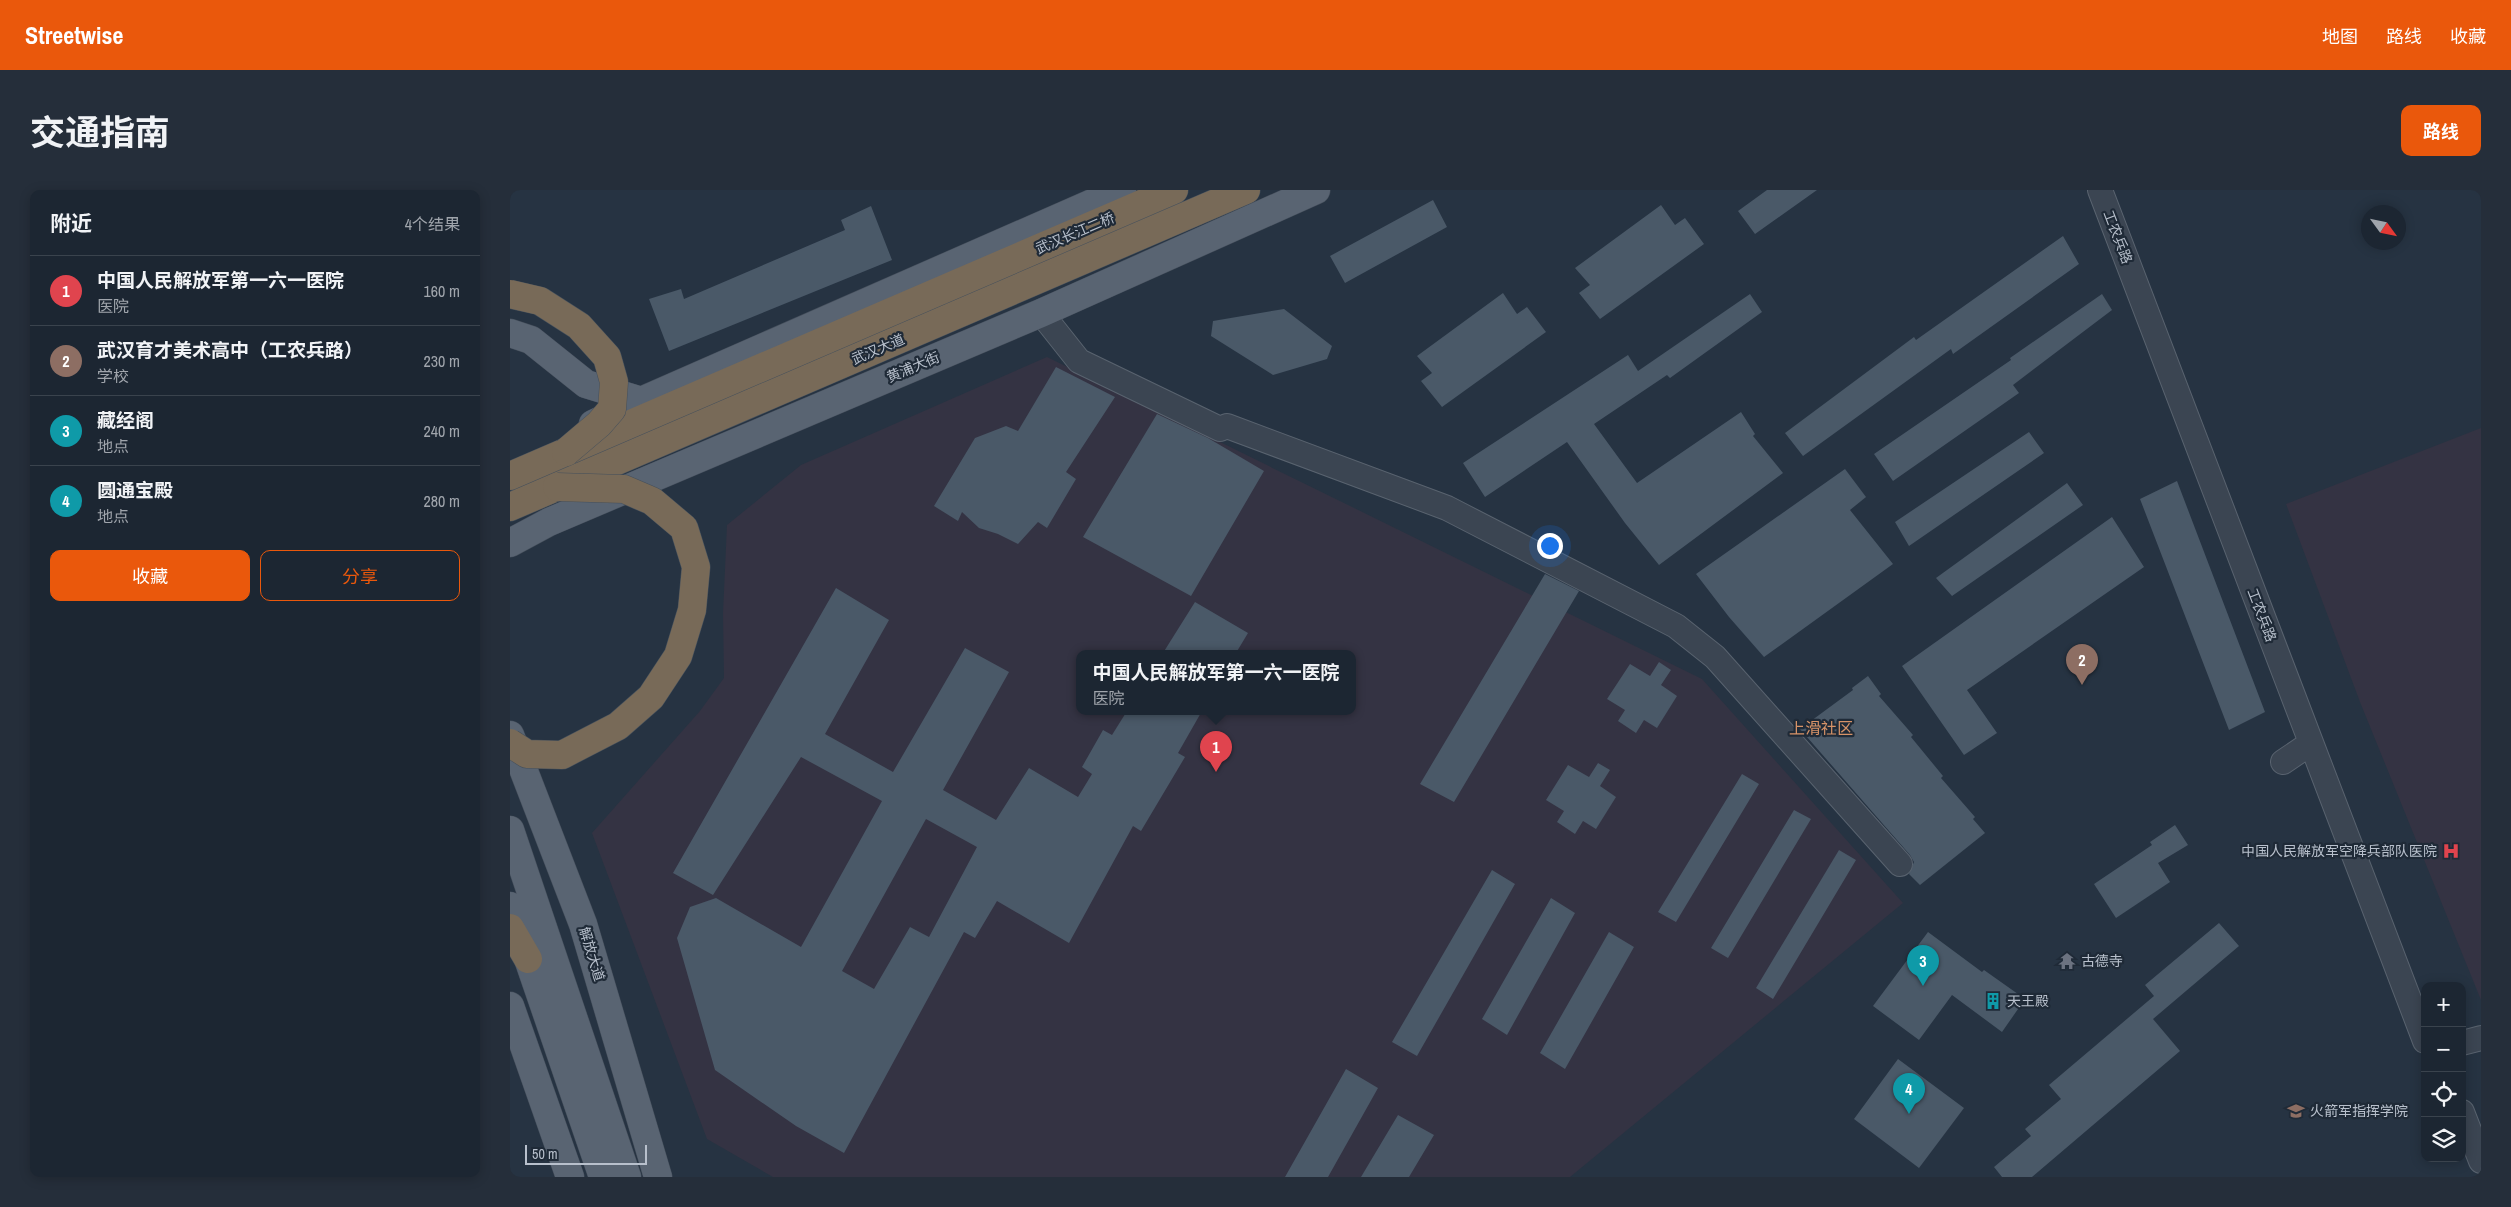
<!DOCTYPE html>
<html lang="zh">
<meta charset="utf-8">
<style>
body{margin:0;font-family:"Archivo Narrow","Noto Sans SC",sans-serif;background:#252e3a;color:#f1f3f6}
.controls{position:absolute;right:15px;bottom:15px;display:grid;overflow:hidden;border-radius:10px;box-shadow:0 2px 12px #0003}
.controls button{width:45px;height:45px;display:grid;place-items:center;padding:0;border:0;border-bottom:1px solid #3a434d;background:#1c2632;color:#f1f3f6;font:25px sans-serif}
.compass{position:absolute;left:1851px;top:15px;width:45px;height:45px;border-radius:50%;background:#1c2632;box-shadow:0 2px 12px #0003;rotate:123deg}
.scale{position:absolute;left:15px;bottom:12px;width:122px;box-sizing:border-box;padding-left:5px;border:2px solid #b8c0cc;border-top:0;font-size:14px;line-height:18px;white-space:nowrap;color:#b8c0cc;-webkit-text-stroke:4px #1f2a37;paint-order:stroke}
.you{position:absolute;left:1039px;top:355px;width:18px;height:18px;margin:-12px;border:4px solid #fff;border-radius:50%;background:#1a73e8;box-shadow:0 0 0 8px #1a73e833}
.badge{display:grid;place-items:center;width:32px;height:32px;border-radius:50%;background:#ea580c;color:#fff;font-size:16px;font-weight:700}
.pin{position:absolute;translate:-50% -41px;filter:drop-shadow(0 1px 2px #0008)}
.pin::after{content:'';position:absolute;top:26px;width:18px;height:15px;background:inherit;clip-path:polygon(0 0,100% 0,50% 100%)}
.popup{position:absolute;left:566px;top:460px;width:280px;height:65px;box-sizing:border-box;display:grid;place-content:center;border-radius:10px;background:#1c2632;filter:drop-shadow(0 1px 4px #0005);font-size:16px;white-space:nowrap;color:#a0a5ac}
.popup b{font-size:19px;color:#f1f3f6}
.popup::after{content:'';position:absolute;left:50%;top:100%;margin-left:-10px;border:10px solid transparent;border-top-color:#1c2632}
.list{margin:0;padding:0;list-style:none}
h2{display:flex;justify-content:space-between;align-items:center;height:65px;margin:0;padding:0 20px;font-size:21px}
h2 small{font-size:16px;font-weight:400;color:#a0a5ac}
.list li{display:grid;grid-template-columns:32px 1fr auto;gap:15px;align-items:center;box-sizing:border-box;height:70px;padding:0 20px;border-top:1px solid #3a434d}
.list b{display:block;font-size:19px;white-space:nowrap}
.list p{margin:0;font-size:16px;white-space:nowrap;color:#a0a5ac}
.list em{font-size:16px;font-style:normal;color:#a0a5ac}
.actions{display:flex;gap:10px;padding:15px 20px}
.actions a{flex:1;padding:11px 0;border:1px solid #ea580c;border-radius:10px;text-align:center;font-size:18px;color:#ea580c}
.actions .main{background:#ea580c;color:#fff}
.icon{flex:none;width:28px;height:28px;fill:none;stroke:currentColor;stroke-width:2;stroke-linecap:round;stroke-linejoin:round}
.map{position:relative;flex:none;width:1971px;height:987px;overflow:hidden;border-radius:10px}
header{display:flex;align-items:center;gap:30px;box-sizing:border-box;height:70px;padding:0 25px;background:#ea580c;color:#fff}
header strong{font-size:24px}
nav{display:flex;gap:28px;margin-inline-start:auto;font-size:18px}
.intro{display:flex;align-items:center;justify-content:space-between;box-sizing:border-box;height:120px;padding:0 30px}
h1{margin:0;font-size:35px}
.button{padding:12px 22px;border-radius:10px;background:#ea580c;color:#fff;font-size:18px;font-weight:700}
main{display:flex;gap:30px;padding:0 30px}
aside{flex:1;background:#1c2632;border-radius:10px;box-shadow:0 2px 12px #0003}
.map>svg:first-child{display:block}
</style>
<header>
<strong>Streetwise</strong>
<nav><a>地图</a><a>路线</a><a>收藏</a></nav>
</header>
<div class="intro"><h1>交通指南</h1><a class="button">路线</a></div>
<main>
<aside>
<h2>附近<small>4个结果</small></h2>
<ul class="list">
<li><span class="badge" style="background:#e0444e">1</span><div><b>中国人民解放军第一六一医院</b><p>医院</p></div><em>160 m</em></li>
<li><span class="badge" style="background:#8d6e63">2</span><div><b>武汉育才美术高中（工农兵路）</b><p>学校</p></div><em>230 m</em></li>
<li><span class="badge" style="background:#0f9aa8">3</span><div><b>藏经阁</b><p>地点</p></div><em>240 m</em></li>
<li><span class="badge" style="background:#0f9aa8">4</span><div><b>圆通宝殿</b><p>地点</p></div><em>280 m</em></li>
</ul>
<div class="actions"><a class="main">收藏</a><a>分享</a></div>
</aside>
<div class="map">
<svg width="1971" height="987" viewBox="0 0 1971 987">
<rect width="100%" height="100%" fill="#263342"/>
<!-- medical -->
<path fill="#343343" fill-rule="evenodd" d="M537 167 1192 489 1393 713 1060 987H263L197 949 82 643 190 521 214 488 213 423 217 335 291 275ZM570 463H842V521H570Z
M1971 238V810L1850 512 1776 314Z"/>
<!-- building -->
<path fill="#4a5968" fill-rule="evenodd" d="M1257 0H1307L1245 44 1228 21Z
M923 10 937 37 835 93 820 66Z
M1151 15 1165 35 1175 28 1194 54 1090 129 1069 103 1080 95 1065 78Z
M361 16 382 70 159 161 139 109 171 99 174 109 335 40 331 30Z
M1553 46 1569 74 1443 164 1441 159 1293 266 1275 243 1404 147 1406 150Z
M993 103 1007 124 1017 117 1036 142 932 217 911 191 922 183 907 166Z
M1240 104 1252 122 1160 188 1157 185 1084 234 1127 293 1231 222 1245 244 1243 246 1273 283 1149 375 1115 333 1057 252 975 307 953 273 1118 165 1128 181Z
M1592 104 1602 120 1503 195 1509 203 1383 291 1364 264 1501 170 1500 168Z
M774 119 822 156 817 169 763 185 701 146 703 131Z
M546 177 605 207 556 282 566 289 537 338 528 332 508 354 488 344 469 338 452 322 448 331 424 316 465 248 496 236 508 241Z
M647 224 698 248 754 281 681 406 573 347Z
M1519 242 1534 263 1399 356 1385 332Z
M1335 279 1356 307 1340 320 1383 374 1254 467 1219 427 1186 384Z
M1667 291 1755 522 1719 540 1630 309Z
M1557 293 1573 315 1442 406 1426 388Z
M1602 327 1634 377 1457 500 1487 543 1454 565 1392 476Z
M1035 384 1069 401 944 612 910 594Z
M326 398 379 430 315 544 383 582 455 458 499 482 433 600 486 630 519 578 568 607 582 584 572 577 593 540 602 545 617 521H692L668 563 675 567 631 641 623 636 559 753 487 711 465 748 454 742 334 963 286 936 205 880 167 748 180 717 206 708 291 757 372 611 291 567 203 705 163 683ZM416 629 467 657 419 747 400 737 364 799 332 781Z
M685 412 738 443 726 463H653Z
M1149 472 1161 480 1151 495 1167 506 1147 538 1134 530 1126 543 1108 531 1115 520 1097 509 1120 474 1140 486Z
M1358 486 1371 504 1369 506 1403 545 1401 547 1433 586 1431 588 1465 627 1463 629 1475 643 1410 695 1399 684 1404 672 1400 665 1290 539 1343 500 1342 498Z
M1088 573 1100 580 1090 596 1106 607 1086 639 1073 631 1065 644 1047 632 1054 621 1036 610 1058 575 1079 587Z
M1232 584 1249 594 1166 732 1148 722Z
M1284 620 1301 629 1218 768 1201 758Z
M1665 635 1678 655 1648 673 1660 692 1606 728 1584 694 1642 655 1640 652Z
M1329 660 1346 670 1263 809 1246 798Z
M982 680 1005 694 907 866 882 852Z
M1041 708 1065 723 997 845 972 829Z
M1709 733 1729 756 1643 829 1670 861 1522 987H1492L1484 977 1521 946 1515 939 1551 909 1539 895 1644 806 1635 795Z
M1099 742 1124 757 1055 879 1030 863Z
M1418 742 1472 782 1474 780 1515 809 1492 842 1442 805 1409 850 1363 816Z
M1388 869 1454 918 1409 978 1344 929Z
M836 879 868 898 818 987H775Z
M888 925 924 945 899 987H851Z"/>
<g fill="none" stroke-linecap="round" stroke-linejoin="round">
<!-- minor casing -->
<g stroke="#59636f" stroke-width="26">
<path id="minor" d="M1590 0 1915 851
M531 123 569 171 710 239 717 236 937 318 1166 436 1205 467 1390 674
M1773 572 1801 553
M1952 853 1971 848
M1952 922 1971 971"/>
</g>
<!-- major casing -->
<g stroke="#444e5b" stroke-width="29">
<path id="major" d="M0 143 21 150 76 194 125 209
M83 234 131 211 612 0
M0 353 39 332 531 123 806 0
M0 545 73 734 148 987
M0 640 117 987
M0 716 93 987
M0 816 60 987"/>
</g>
<!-- highway casing -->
<g stroke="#45505c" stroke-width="29">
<path id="highway" d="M0 286 664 0
M0 317 736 0
M0 738 18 769"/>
</g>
<!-- minor -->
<use href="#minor" stroke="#3b4552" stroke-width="24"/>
<!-- major -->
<use href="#major" stroke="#596472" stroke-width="28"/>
<!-- highway -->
<use href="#highway" stroke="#786a58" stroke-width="28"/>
<!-- highway-bridge casing -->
<g stroke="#45505c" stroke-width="29" stroke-linecap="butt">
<path id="highway-bridge" d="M0 104 30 111 69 136 97 167 104 192 102 219 89 234 56 262
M0 553 17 564 52 565 108 536 141 507 168 466 182 420 186 377 174 338 142 311 114 299 47 297"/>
</g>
<!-- highway-bridge -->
<use href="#highway-bridge" stroke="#786a58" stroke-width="28"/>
</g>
<!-- icons -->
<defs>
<g id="hospital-bare" transform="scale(1.35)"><path d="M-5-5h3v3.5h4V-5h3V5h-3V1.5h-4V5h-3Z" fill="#e0444e" stroke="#1f2a37" stroke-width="2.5" paint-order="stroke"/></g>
<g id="temple-bare" transform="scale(1.35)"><path d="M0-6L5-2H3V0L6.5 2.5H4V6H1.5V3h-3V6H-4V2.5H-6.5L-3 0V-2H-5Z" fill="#6b7280" stroke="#1f2a37" stroke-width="2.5" paint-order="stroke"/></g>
<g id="building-bare" transform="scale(1.35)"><path d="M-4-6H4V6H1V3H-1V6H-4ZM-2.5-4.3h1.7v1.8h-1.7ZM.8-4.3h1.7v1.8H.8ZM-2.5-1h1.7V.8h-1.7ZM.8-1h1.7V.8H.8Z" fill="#0f9aa8" stroke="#1f2a37" stroke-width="2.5" paint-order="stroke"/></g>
<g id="university-bare" transform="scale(1.35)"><path d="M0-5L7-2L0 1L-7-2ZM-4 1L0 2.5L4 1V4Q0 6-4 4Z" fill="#8d6e63" stroke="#1f2a37" stroke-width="2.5" paint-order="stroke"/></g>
</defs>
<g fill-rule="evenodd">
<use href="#hospital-bare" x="1941" y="661"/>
<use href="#temple-bare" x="1557" y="771"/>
<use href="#building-bare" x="1483" y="811"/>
<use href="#university-bare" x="1786" y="921"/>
</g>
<g text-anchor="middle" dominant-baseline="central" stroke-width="4.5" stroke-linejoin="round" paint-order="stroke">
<!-- street labels -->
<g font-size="14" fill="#b8c0cc" stroke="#1f2a37">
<text transform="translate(565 43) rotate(-23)">武汉长江二桥</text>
<text transform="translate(1608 47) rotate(69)">工农兵路</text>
<text transform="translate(368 159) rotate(-23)">武汉大道</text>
<text transform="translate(403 177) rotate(-23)">黄浦大街</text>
<text transform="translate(1752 425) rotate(69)">工农兵路</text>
<text transform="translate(82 764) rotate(73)">解放大道</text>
</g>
<!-- poi labels -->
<g font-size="14" fill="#b8c0cc" stroke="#1f2a37" text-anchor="start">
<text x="1927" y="661" text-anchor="end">中国人民解放军空降兵部队医院</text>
<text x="1571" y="771">古德寺</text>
<text x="1497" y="811">天王殿</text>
<text x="1800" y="921">火箭军指挥学院</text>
</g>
<!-- quarter labels -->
<g font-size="16" fill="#d79368" stroke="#1f2a37">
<text x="1311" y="538">上滑社区</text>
</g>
</g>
</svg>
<div class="controls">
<button>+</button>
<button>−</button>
<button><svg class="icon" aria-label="locate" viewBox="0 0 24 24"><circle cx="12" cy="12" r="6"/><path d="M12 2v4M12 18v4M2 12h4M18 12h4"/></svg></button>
<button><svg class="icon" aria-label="layers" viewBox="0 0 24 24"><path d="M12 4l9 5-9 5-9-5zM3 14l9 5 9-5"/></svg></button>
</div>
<svg class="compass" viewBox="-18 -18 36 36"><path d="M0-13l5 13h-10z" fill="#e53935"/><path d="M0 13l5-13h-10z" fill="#a0a5ac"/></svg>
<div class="scale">50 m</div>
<div class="you"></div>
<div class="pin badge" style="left:706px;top:582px;background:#e0444e">1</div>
<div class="popup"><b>中国人民解放军第一六一医院</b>医院</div>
<div class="pin badge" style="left:1572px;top:495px;background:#8d6e63">2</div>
<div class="pin badge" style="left:1413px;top:796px;background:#0f9aa8">3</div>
<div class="pin badge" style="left:1399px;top:924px;background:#0f9aa8">4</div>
</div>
</main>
